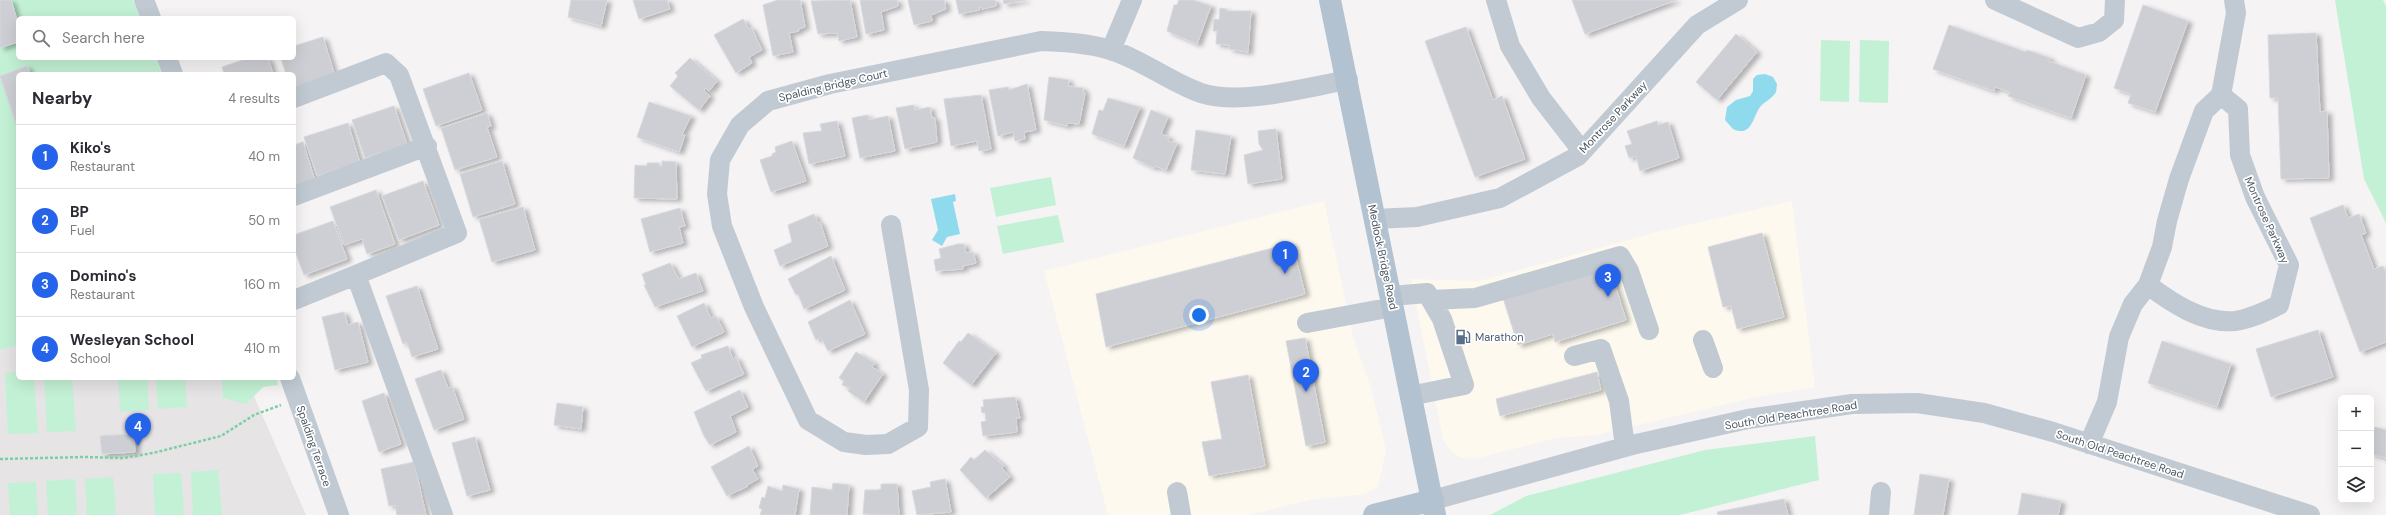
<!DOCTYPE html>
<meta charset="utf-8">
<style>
body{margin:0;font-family:"DM Sans",sans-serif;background:#f7f7f7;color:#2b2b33}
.controls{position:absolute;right:12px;bottom:12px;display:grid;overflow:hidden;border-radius:6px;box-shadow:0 4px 16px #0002}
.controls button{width:36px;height:36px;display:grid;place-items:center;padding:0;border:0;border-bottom:1px solid #e1e1e2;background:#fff;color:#2b2b33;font:20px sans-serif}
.you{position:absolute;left:1199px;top:315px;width:14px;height:14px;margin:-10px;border:3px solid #fff;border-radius:50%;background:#1a73e8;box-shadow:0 0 0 6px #1a73e833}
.badge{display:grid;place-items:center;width:26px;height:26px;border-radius:50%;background:#2563eb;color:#fff;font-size:13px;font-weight:700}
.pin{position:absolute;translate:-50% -33px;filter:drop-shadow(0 1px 2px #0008)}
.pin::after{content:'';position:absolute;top:21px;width:14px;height:12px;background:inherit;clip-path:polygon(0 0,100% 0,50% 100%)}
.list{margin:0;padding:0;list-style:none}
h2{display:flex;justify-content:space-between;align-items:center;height:52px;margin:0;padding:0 16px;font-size:17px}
h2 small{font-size:13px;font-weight:400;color:#7c7c81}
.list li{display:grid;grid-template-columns:26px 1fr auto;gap:12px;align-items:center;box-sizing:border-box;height:64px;padding:0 16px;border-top:1px solid #e1e1e2}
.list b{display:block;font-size:15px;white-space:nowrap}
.list p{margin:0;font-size:13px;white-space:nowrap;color:#7c7c81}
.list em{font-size:13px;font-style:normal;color:#7c7c81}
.icon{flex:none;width:22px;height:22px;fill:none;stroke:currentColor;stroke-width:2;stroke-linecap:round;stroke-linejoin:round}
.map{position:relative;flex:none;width:2386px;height:515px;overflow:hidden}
.search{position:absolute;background:#fff;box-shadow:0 4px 16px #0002;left:16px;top:16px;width:280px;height:44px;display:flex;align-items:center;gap:10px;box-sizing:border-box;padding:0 14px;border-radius:6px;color:#7c7c81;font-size:15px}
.panel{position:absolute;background:#fff;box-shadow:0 4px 16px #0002;left:16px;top:72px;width:280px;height:308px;border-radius:6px}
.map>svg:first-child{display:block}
</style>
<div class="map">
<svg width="2386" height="515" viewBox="0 0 2386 515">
<defs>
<filter id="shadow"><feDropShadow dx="4.5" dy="2.5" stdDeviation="2" flood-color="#0004"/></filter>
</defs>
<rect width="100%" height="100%" fill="#f5f3f3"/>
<!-- commercial -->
<path fill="#fdf9ef" d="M1324 201 1353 336 1371 388 1386 450 1378 487 1365 494 1310 500 1248 515H1108L1044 271Z
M1792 201 1815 387 1752 398 1596 435 1557 438 1474 459 1461 458 1453 453 1443 440 1411 279 1479 281 1653 233Z"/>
<!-- education -->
<path fill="#e6e4e5" d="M18 323V378H246L306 515H0V324Z"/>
<!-- green -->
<path fill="#c3f1d5" d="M0 0H133L140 18H18V58H156L162 74H18V345L0 350Z
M2335 0H2383L2386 6V223L2364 179Z
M1821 40 1850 41 1849 102 1820 101Z
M1860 40 1889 41 1888 103 1859 102Z
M1051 177 1056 205 996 217 990 188Z
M1058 215 1064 242 1003 254 997 226Z
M18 372V378H34L38 433 8 434 5 373Z
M44 378H72L76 431 47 432Z
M118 378H147L149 410 120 412Z
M156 378H185L187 407 158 409Z
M222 378H277L278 385 263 387 246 404 223 398Z
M1815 436 1819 480 1680 515H1490L1526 496 1705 450Z
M218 470 222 515H193L191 472Z
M181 473 184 515H155L153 474Z
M113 477 116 515H87L85 479Z
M75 479 77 515H48L46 481Z
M36 482 38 515H10L8 483Z"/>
<!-- water -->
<path fill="#90daee" d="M1765 74 1773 77 1777 84 1776 92C1772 99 1765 101 1760 107 1753 116 1752 138 1733 129L1725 120 1727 107 1736 100 1750 96 1753 91V79L1757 75Z
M955 194 956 201 953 202 960 234 947 237 942 246 932 240 938 230 931 199Z"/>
<!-- building -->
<path fill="#cdcfd5" stroke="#d7d9de" filter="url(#shadow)" d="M0 0H11L18 23V42L0 48Z
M571 0H607L601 26 568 17Z
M633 0H667L670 9 639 19Z
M778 0H800L805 27 798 29 799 31 789 33 793 52 773 56 763 5Z
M850 0 857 37 839 41 837 33 818 34 811 1Z
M860 0H897L898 6 881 12 884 30 866 34Z
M908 0H944L946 9 931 15 932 21 914 25Z
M956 0H995L996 6 982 9V7H979L980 10 959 14Z
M1003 0H1026L1004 4Z
M1179 0H1193L1211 6 1197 44 1167 31 1174 5H1177Z
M1572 0H1676L1585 34Z
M2143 5 2188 21 2155 112 2128 103 2131 94 2114 88Z
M1220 8 1226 9 1227 11H1251L1248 52 1229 49 1230 45 1216 44 1217 31H1213L1214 19 1219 20Z
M743 19 749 29 751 27 762 50 749 57 752 63 736 73 714 35Z
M1949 25 2026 52 2027 50 2050 58 2049 61 2086 75 2071 118 2008 96 2010 92 1995 87 1994 91 1933 69Z
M1466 27 1493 100 1502 96 1525 159 1475 177 1425 41Z
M2316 33 2320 112 2327 111 2329 178 2281 179 2278 98H2270L2268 35Z
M1736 34 1757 52 1717 100 1696 82Z
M323 37 335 76 294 89V74H286L281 58H294V46Z
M249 58H268L273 74H224L222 67Z
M690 58 717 81 709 91 705 88 704 90 710 96 699 110 670 86 678 76 675 73Z
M27 66 30 74H18L17 127 0 76Z
M469 73 482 110 436 126 423 89Z
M1049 77 1069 80 1068 86 1083 88V92L1085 93 1079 124 1068 123 1067 126 1044 120Z
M1027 84 1036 130 1024 132 1025 139 1015 141 1013 132 998 136 989 90 1008 87 1009 90Z
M981 95 991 149 979 151 977 141 951 146 944 99Z
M1108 98 1140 107 1124 146 1092 134 1099 110 1103 111Z
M649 102 691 116 682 134 685 135 679 152 637 137Z
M914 105 915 110 930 107 932 118H935L937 142 905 149 896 108Z
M394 106 407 144 365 158 352 120Z
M1151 110 1168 117 1161 134 1169 137 1168 141 1177 143 1166 170 1155 166 1154 168 1133 158Z
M487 113 491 126 487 127 497 157 455 170 441 128Z
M868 115 869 120 888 116 895 151 860 158 852 118Z
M837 121 845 156 809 164 803 133 822 131 820 124Z
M1657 121 1658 125 1668 122 1679 158 1640 171 1636 156 1629 158 1625 146 1632 144 1627 131Z
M348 123 360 163 317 176 304 137Z
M1276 129 1282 179 1248 184 1244 155 1263 150 1259 144 1258 131Z
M1196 130 1231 136 1225 174 1191 170Z
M792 141 806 181 771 192 760 160 772 156V154L776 152 775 147Z
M303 142 315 181 294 188V145Z
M502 161 515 204 473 217 460 174Z
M662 161 676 162 677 199 634 198 635 165 647 166V163H659V166H662Z
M423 181 439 225 399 240 382 196Z
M376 190 395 244 367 254 362 239 344 245 330 207Z
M2343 205 2348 218 2359 214 2366 233 2361 235 2374 269 2383 266 2386 275V342L2360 352 2310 218Z
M523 207 535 250 492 262 479 219Z
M680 208 685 226 679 227 683 243 650 252 641 219Z
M814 214 818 223 820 222 828 246 780 266 774 250 792 242 788 225Z
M333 221 347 259 304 275 294 248V235Z
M1762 233 1784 317 1737 329 1731 306 1723 307 1708 247Z
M1292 243 1305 294 1106 347 1096 294Z
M958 244H964L966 253 973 252 976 263 963 266V269L936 271 934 260 941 258 939 249Z
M831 256 845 290 804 309 798 294 796 295 788 279Z
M670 263 679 279 696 273 703 291 655 307 644 285H646L642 274Z
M1609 266 1626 320 1555 342 1553 334 1518 345 1503 298Z
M417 286 438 349 412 357 407 342 403 344 386 296Z
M850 300 865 334 828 351 821 337 816 340 808 322Z
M704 303 711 318 716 316 724 332 692 347 677 316Z
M344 312 348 325 358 322 368 362 335 370 322 317Z
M2318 330 2333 377 2271 397 2256 349Z
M968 333 996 353 971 385 943 363 959 341 961 342Z
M1305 338 1325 442 1306 446 1286 341Z
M2162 341 2231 364 2217 407 2148 383Z
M728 346 733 359 736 357 744 374 706 391 691 363 702 358 701 355Z
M856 352 875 363 872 367 883 374 864 402 848 391 850 388 842 385 844 381 839 378Z
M441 370 448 388 452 386 464 419 434 430 415 379Z
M1597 372 1601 390 1500 416 1496 399Z
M1248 375 1265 466 1209 476 1202 442 1222 439 1211 382Z
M740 390 748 407 730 416 736 432 710 445 704 436 694 412Z
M384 393 401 444 379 452 362 401Z
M1015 397 1020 418H1016L1017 432 983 436 981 422 986 421 985 412 982 413 981 407H984L983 400Z
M557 403 583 407 581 429 554 425Z
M2375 427 2386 430V458L2371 454V441Z
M134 434 135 452 102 454 100 436Z
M475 437 490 490 467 496 452 443Z
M749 446 758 466 752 469 758 479 747 485 748 486 727 496 711 467Z
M985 450 1004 466 1002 468 1010 477 986 498 960 470 971 457 974 460Z
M414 462 426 515H397L395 505 389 506 381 469Z
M1920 474 1949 479 1943 515H1914Z
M945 479 951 512 917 515 912 491 931 487 930 482Z
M833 483 849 485 847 515H810L812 487 832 490Z
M881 484H897L899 515 863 514 865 490H878L881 489Z
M783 485 799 489 795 515H760L762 509 759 508 762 497 765 498 768 486 782 491Z
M2022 493 2061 501 2058 515H2018Z
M1784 499 1788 515H1718L1717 512Z"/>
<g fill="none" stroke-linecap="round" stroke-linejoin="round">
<!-- path -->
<path stroke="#7ad0a6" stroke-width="2.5" stroke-dasharray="3 2" stroke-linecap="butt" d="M0 459 85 457 123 458 153 453 221 436 254 415 281 405"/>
<!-- minor -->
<path stroke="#c1cad2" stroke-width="20" d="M144 0 151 18
M1496 0 1510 46 1541 98 1582 151
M1995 0 2078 38 2099 32 2114 20 2115 0
M1111 50 1132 0
M167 58 173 74
M2221 95 2238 109 2240 155 2255 197 2289 265 2279 305C2266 311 2251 319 2235 321 2203 324 2172 303 2148 285L2162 247 2167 221 2179 179 2204 111Z
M2221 95 2236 13 2234 0
M294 98 386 63 399 75 457 233 356 275 443 515
M294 196 427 146
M1375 219 1417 217 1500 198 1578 156 1697 25 1738 0
M891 225 919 390 918 427 888 444 866 445 844 442 808 420 754 307 722 226 717 194 720 160 740 125 768 101 830 84 1041 41C1064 42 1088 43 1110 50 1142 59 1169 82 1201 93 1241 106 1307 87 1348 80
M1391 296 1427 293 1442 319 1464 385 1410 396
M294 300 356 275
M1431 300 1475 298 1620 256 1629 271 1649 330
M1307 323 1393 307
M1703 340 1713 368
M1574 356 1601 349 1619 401 1625 447
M290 378 339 515
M2089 444 2107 402 2119 337 2133 304 2148 285
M1177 492 1181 515
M1433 500 1632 445 1748 419 1852 404 1917 403 1984 413 2053 432 2310 515
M1879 515 1881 492"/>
<!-- major -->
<path stroke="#b3c2d1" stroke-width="22" d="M1330 0 1435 515
M1374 515 1433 500"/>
</g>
<!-- icons -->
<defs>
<g id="fuel-bare" transform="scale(1.2)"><path d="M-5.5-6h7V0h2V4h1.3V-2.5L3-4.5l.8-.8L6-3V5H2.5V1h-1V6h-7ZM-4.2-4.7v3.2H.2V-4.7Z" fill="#5c6f8a" stroke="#fff" stroke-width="2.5" paint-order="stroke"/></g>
</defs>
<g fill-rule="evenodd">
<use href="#fuel-bare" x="1463" y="337"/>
</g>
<g text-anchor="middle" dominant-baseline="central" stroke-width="3.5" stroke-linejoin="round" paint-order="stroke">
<!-- street labels -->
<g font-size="11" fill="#4a5661" stroke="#fff">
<text transform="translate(833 85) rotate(-13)">Spalding Bridge Court</text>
<text transform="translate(1613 117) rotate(-47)">Montrose Parkway</text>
<text transform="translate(2267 220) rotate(66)">Montrose Parkway</text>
<text transform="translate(1383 257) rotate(78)">Medlock Bridge Road</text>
<text transform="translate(1791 415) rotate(-9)">South Old Peachtree Road</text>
<text transform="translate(314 446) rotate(71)">Spalding Terrace</text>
<text transform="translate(2120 454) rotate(18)">South Old Peachtree Road</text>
</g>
<!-- service labels -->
<g font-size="11" fill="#4e5e75" stroke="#fff" text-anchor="start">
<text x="1475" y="337">Marathon</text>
</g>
</g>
</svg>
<div class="controls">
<button>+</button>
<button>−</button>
<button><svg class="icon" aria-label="layers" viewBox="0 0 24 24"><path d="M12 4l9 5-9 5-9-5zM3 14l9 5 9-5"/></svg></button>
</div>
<div class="you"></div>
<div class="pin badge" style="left:1285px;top:274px">1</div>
<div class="pin badge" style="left:1306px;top:392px">2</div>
<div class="pin badge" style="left:1608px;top:297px">3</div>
<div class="pin badge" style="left:138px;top:446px">4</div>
<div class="search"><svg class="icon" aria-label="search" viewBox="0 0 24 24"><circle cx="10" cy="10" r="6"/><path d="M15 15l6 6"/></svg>Search here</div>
<section class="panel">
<h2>Nearby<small>4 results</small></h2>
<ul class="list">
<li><span class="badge">1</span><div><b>Kiko's</b><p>Restaurant</p></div><em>40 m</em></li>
<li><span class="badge">2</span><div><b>BP</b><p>Fuel</p></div><em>50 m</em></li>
<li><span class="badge">3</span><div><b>Domino's</b><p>Restaurant</p></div><em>160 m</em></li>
<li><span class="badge">4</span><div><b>Wesleyan School</b><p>School</p></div><em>410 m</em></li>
</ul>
</section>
</div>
